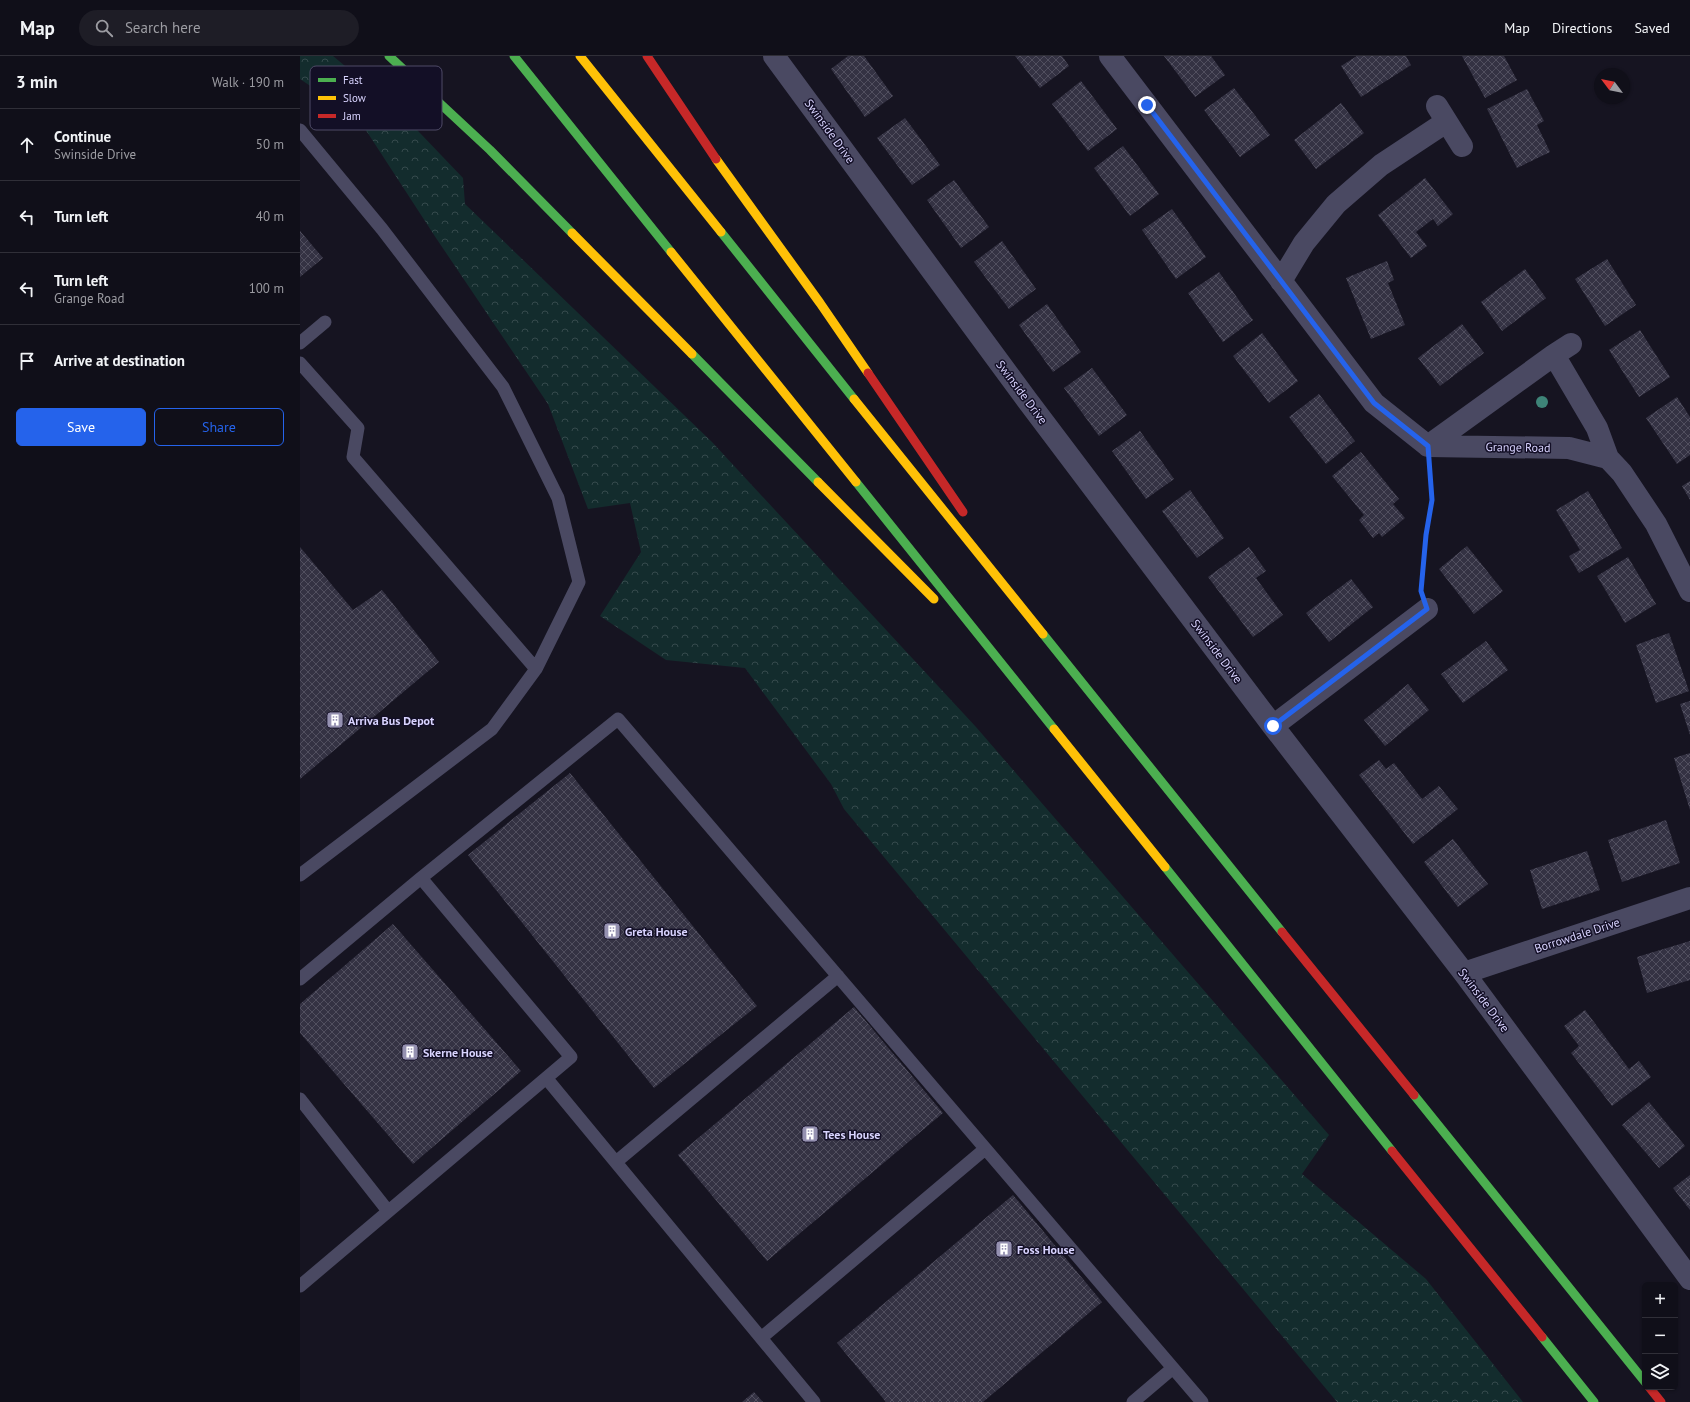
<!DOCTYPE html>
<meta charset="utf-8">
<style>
body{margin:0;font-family:"PT Sans",sans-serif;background:#1e1d26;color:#f1f3f6}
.controls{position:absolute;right:12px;bottom:12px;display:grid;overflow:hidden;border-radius:6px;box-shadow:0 1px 3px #0004}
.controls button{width:36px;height:36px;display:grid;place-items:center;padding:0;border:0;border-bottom:1px solid #302f38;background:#100f19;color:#f1f3f6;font:20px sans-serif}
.compass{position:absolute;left:1294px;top:12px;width:36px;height:36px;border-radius:50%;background:#100f19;box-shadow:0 1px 3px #0004;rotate:302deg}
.stop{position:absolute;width:12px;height:12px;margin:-9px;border:3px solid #2563eb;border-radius:50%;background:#fff}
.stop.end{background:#2563eb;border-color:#fff;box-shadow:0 1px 4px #0008}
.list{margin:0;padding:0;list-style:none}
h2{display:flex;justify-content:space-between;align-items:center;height:52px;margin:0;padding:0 16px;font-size:17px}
h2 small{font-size:13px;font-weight:400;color:#9c9ca2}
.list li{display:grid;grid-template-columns:26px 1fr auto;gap:12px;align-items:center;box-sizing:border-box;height:72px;padding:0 16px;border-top:1px solid #302f38}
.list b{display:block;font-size:15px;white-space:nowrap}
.list p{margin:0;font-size:13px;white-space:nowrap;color:#9c9ca2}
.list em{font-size:13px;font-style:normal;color:#9c9ca2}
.actions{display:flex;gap:8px;padding:12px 16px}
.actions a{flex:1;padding:9px 0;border:1px solid #2563eb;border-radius:6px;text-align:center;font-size:14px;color:#2563eb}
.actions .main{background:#2563eb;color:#fff}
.icon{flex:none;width:22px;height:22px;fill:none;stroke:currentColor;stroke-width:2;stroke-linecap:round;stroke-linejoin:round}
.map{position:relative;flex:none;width:1390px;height:1346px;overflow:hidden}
header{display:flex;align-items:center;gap:24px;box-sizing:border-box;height:56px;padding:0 20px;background:#100f19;border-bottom:1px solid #302f38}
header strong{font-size:19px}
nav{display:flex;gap:22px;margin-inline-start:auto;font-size:14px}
.search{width:280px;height:36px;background:#1e1d26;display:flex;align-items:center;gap:10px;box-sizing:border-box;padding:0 14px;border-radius:22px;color:#9c9ca2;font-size:15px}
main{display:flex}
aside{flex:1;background:#100f19}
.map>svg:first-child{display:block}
</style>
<header>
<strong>Map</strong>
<div class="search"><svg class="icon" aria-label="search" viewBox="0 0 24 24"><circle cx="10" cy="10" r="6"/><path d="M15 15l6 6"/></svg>Search here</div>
<nav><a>Map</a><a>Directions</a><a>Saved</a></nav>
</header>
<main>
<aside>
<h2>3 min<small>Walk · 190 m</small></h2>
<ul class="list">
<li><svg class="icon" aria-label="ahead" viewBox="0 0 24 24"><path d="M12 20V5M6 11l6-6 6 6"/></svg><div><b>Continue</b><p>Swinside Drive</p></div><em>50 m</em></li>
<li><svg class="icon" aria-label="left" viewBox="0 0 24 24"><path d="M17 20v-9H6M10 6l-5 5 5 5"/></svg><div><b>Turn left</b></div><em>40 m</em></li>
<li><svg class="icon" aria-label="left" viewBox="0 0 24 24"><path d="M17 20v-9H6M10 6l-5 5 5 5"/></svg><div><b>Turn left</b><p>Grange Road</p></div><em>100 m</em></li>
<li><svg class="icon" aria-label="arrive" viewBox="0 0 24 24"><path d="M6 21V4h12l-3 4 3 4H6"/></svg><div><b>Arrive at destination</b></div></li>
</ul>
<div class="actions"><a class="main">Save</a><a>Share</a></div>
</aside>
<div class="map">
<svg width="1390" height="1346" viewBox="0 0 1390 1346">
<defs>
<pattern id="forest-crowns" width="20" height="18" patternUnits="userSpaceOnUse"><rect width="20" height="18" fill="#132c2d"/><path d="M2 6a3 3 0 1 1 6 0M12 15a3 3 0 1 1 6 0" fill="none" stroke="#354a4c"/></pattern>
<pattern id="building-cross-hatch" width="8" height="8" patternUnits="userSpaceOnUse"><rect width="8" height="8" fill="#343243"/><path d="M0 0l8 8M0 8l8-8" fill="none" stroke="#514f5f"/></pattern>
</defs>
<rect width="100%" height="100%" fill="#161421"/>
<!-- forest -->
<path fill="url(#forest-crowns)" d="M0 0H33L98 54 163 122 165 148 412 386 676 671 1029 1079 1002 1118 1126 1223 1223 1346H1037L544 753 531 728 445 612 366 604 300 560 341 496 330 447 288 453 248 348 136 182 58 62 0 23Z"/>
<!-- building -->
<path fill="url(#building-cross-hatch)" d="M548 0H564L593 40 565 61 531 13Z
M715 0H762L769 10 740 32Z
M864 0H911L925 19 895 41Z
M1057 0H1106L1111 9 1061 41 1041 10Z
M1162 0H1204L1217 24 1185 42Z
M781 25 817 73 788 95 752 48Z
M934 32 970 79 940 101 904 54Z
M1227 33 1244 65 1237 69 1250 96 1217 112 1187 53Z
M1041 47 1064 77 1016 113 994 84Z
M605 62 640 109 612 129 577 82Z
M823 90 859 138 830 160 794 112Z
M1125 122 1153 158 1138 170 1133 163 1116 176 1127 190 1111 202 1078 159Z
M654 124 689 171 661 192 627 144Z
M872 153 906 201 876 223 842 174Z
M0 175 23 202 0 221Z
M702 185 736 233 709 253 674 206Z
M1307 203 1336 249 1305 270 1275 223Z
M1087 205 1094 224 1088 227 1105 269 1071 283 1046 222Z
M1225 213 1246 242 1202 275 1181 246Z
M919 216 953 264 923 286 888 237Z
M747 248 781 296 753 316 719 269Z
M1162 268 1184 297 1140 330 1118 302Z
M1340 274 1370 321 1339 341 1309 294Z
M962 277 998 325 969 347 933 300Z
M792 312 827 359 799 380 764 332Z
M1019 338 1055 385 1026 408 989 361Z
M1377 341 1390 361V399L1377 408 1346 362Z
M840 375 874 423 846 443 812 395Z
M1061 396 1099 443 1093 448 1105 462 1082 481 1079 477 1073 482 1059 464 1064 459 1032 420Z
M1390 425V444L1382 430Z
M890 434 924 482 897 502 862 455Z
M1288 435 1322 492 1279 517 1269 500 1280 494 1256 454Z
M1167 490 1203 535 1174 558 1139 513Z
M0 491 53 554 82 534 139 606 0 723Z
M949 491 966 515 956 522 983 559 953 581 908 521Z
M1328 501 1356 548 1325 567 1297 520Z
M1051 523 1073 551 1029 586 1006 557Z
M1369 577 1389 635 1356 647 1336 589Z
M1186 585 1208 614 1163 647 1141 618Z
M1108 628 1129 654 1085 690 1064 664Z
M1390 645V679L1380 648Z
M1390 697V754L1374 702Z
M1079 704 1086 713 1094 707 1122 743 1139 730 1158 753 1113 788 1059 719Z
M270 717 457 950 354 1032 168 799Z
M1366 764 1380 807 1322 826 1308 784Z
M1153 783 1188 828 1158 851 1124 806Z
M1287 795 1300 834 1242 853 1230 814Z
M93 868 221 1015 113 1108 0 977V948Z
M1390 885V924L1347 937 1337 901Z
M554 951 643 1057 467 1205 378 1099Z
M1285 954 1329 1013 1339 1005 1351 1021 1312 1050 1271 997 1279 990 1264 970Z
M1349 1046 1385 1090 1359 1112 1322 1069Z
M1390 1119V1154L1373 1132Z
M713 1139 802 1246 683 1346H586L537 1287Z
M454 1336 463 1346H442Z"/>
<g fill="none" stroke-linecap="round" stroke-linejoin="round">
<!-- path -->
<path stroke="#44505f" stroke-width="2.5" stroke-dasharray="2 3" stroke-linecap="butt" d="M1122 528 1126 479 1132 444 1130 416"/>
<!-- lane -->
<path stroke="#4a4962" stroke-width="13" d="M0 74 82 173 203 331 258 442 279 526 236 613 192 673 0 819
M0 287 25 266
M0 307 58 372 53 401 236 613
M0 923 121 822
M247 1023 514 1346
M0 1043 88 1155
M316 1106 538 920
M0 1230 271 1001 121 822 318 663 902 1346
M461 1282 685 1093
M833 1346 873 1312"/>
<!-- street -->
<path stroke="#4a4962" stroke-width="22" d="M474 0 727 344 973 670 1164 917 1390 1223
M810 0 1074 347 1128 390 1269 392 1308 402 1322 417 1356 468 1390 535
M1137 50 1162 90
M981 225 1004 187 1036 148 1081 109 1146 66
M1254 299 1297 372 1308 402
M1128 390 1254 299 1271 288
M973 670 1127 553
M1164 917 1390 842"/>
<!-- fast -->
<path stroke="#4caf50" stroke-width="9" d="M89 0 190 94 272 177
M214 0 371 196
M421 176 554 343
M392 298 518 426
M556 426 754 673
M743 578 982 876
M865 811 1092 1095
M1114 1039 1345 1326
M1242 1281 1294 1346"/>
<!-- slow -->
<path stroke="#ffc107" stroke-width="9" d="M280 0 421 176
M416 103 520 247 568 317
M272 177 392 298
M371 196 556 426
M554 343 743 578
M518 426 634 543
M754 673 865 811"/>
<!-- jam -->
<path stroke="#c62828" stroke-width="9" d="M347 0 416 103
M568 317 663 456
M982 876 1114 1039
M1092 1095 1242 1281
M1349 1331 1361 1346"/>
</g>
<!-- trees -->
<circle fill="#3e8478" cx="1242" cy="346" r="6"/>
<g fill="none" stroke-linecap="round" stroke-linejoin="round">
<!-- route -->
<path stroke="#2563eb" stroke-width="5" d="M847 49 1074 347 1128 390 1132 444 1126 479 1121 535 1127 553 973 670"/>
</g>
<!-- icons -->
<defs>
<g id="building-square" transform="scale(0.9)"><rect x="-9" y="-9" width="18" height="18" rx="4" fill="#9591b1" stroke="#130f26"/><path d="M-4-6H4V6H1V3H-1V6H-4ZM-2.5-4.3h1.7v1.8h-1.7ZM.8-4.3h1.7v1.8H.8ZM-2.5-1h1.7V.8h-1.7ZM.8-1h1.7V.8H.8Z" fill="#fff"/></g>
</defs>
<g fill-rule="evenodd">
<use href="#building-square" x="35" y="664"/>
<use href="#building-square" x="312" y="875"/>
<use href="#building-square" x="110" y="996"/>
<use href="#building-square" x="510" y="1078"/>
<use href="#building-square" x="704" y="1193"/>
</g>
<g text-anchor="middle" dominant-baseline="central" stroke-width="3" stroke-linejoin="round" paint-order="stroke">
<!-- street labels -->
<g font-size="12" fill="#d9d4ff" stroke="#130f26">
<text transform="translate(530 75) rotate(54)">Swinside Drive</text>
<text transform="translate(722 336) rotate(53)">Swinside Drive</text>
<text transform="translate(1218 391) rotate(1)">Grange Road</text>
<text transform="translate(917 595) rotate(53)">Swinside Drive</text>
<text transform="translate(1277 879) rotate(-18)">Borrowdale Drive</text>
<text transform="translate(1184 944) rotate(53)">Swinside Drive</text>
</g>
<!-- poi labels -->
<g font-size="12" font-weight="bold" fill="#d9d4ff" stroke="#130f26" text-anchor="start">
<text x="48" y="664">Arriva Bus Depot</text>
<text x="325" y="875">Greta House</text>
<text x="123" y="996">Skerne House</text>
<text x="523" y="1078">Tees House</text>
<text x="717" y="1193">Foss House</text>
</g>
</g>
<!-- legend -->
<rect x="10" y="10" width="132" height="64" rx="6" fill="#130f26" stroke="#4e4a67" stroke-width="1"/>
<rect x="18" y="22" width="18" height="4" fill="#4caf50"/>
<rect x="18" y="40" width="18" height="4" fill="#ffc107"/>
<rect x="18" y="58" width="18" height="4" fill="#c62828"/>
<g font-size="11" fill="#d9d4ff">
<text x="43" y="28">Fast</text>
<text x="43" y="46">Slow</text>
<text x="43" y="64">Jam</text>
</g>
</svg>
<div class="controls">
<button>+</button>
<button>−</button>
<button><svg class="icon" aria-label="layers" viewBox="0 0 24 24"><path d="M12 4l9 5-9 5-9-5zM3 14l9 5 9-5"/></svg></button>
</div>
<svg class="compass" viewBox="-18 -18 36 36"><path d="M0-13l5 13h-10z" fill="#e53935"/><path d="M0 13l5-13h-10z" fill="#9c9ca2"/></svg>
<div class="stop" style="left:973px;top:670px"></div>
<div class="stop end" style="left:847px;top:49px"></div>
</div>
</main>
